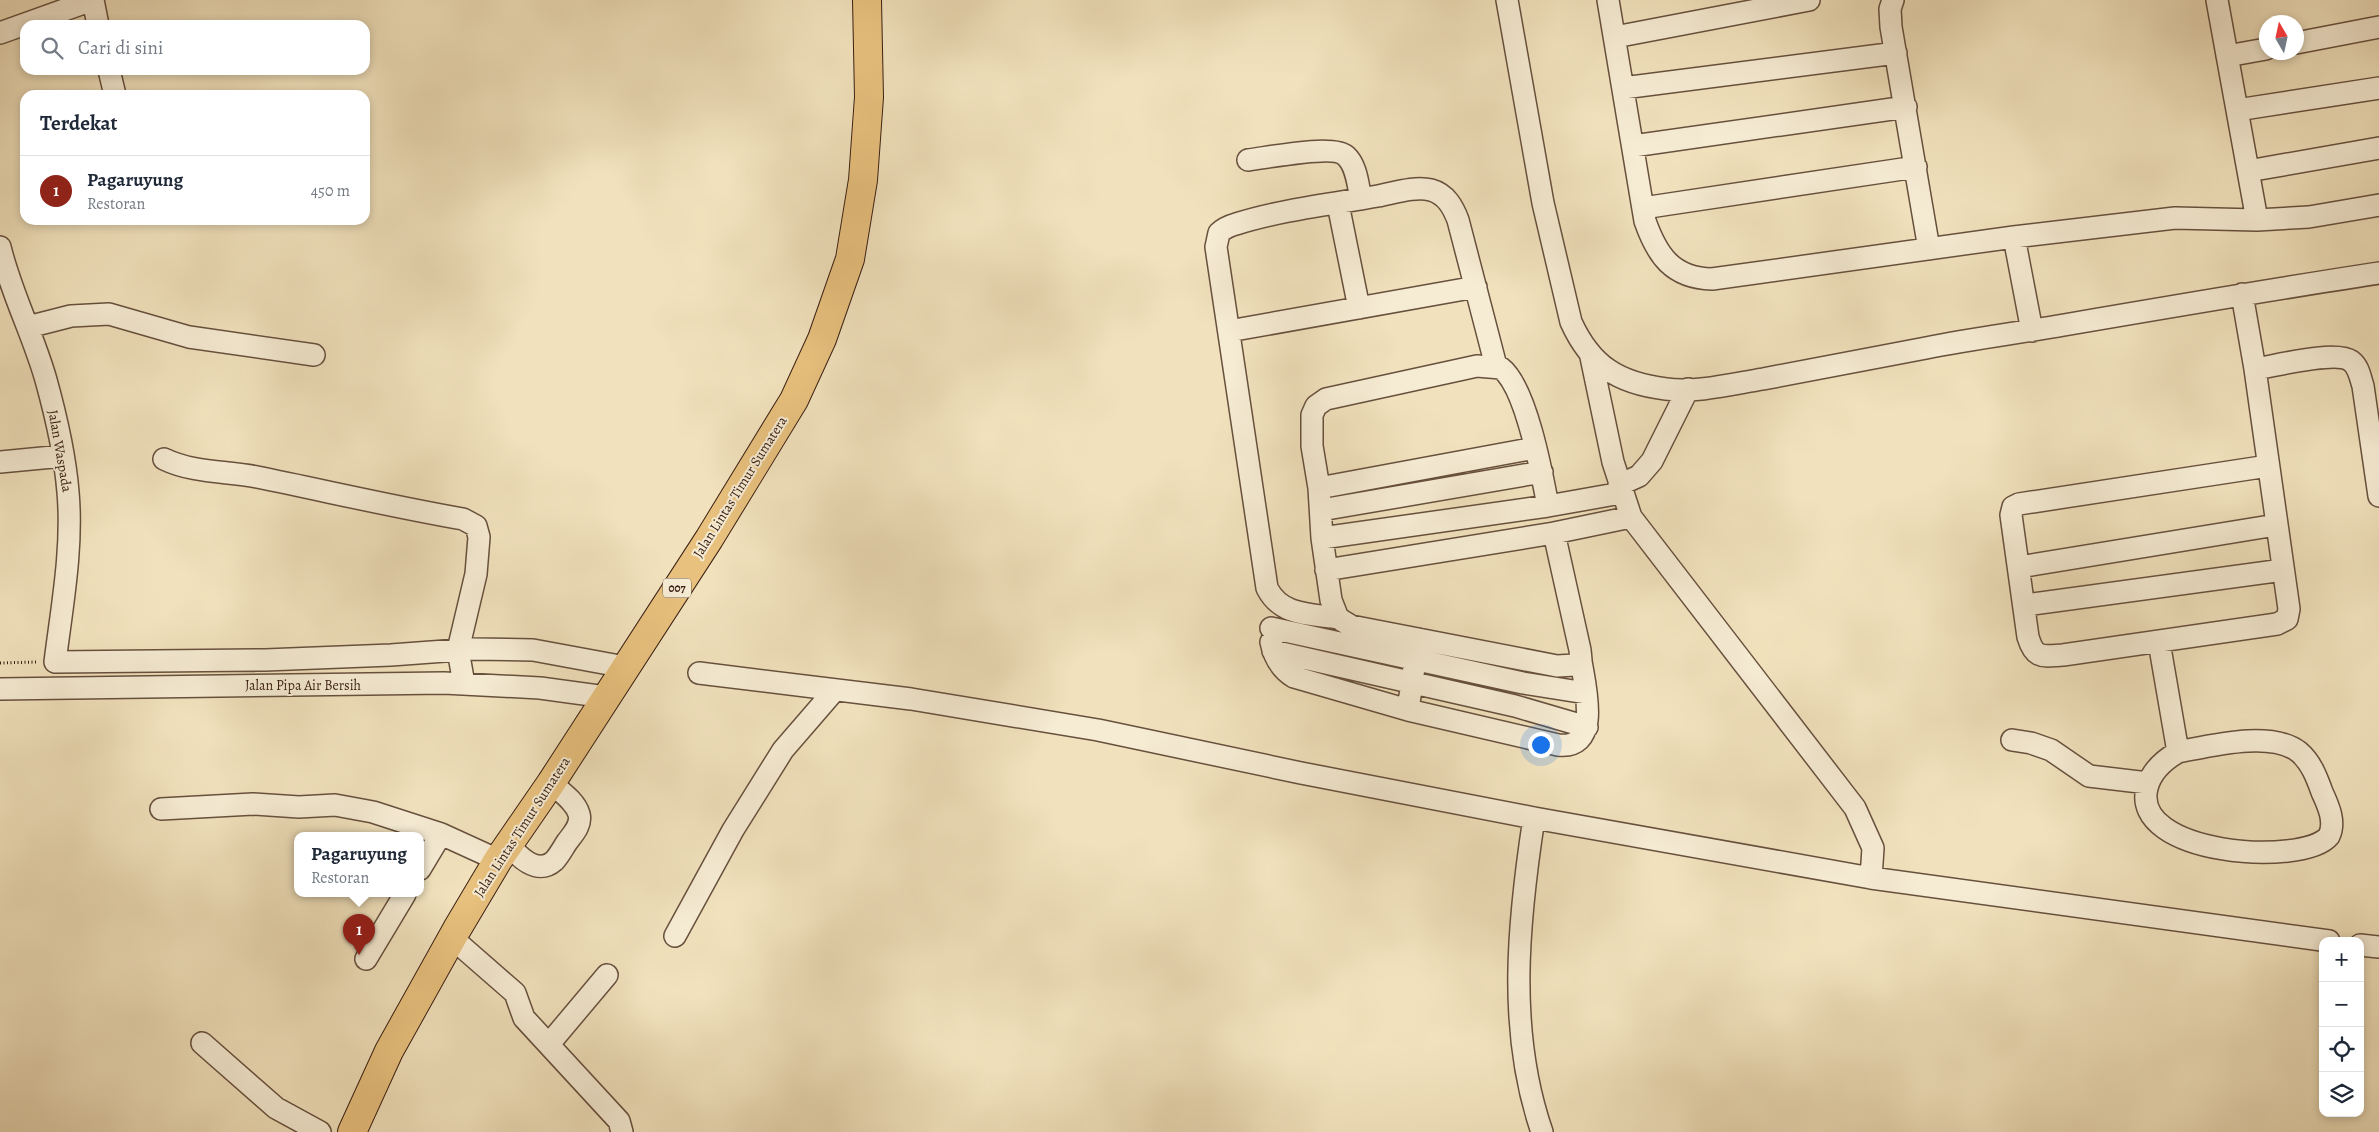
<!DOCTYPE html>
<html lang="id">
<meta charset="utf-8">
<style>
body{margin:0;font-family:Alegreya,serif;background:#f6f6f7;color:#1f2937}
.controls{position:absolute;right:15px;bottom:15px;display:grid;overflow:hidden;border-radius:10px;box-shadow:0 2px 8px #0003}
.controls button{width:45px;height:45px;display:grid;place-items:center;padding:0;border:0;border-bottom:1px solid #e0e1e3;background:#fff;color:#1f2937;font:25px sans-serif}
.compass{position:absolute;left:2259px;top:15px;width:45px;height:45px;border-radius:50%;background:#fff;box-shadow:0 2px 8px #0003;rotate:351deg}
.you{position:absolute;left:1540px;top:744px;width:18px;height:18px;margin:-12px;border:4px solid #fff;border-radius:50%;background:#1a73e8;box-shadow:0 0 0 8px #1a73e833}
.badge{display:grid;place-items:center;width:32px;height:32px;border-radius:50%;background:#8f2418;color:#fff;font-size:16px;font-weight:700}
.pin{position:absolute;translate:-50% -41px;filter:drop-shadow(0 1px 2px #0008)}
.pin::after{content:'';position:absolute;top:26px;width:18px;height:15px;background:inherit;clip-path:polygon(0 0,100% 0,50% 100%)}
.popup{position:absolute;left:294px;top:832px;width:130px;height:65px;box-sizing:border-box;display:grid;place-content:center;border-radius:10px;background:#fff;filter:drop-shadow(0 1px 4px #0005);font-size:16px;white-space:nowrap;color:#747a83}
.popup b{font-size:19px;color:#1f2937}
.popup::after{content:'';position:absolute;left:50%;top:100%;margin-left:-10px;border:10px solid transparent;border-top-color:#fff}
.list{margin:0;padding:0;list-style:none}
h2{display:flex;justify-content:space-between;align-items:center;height:65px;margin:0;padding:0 20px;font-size:21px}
h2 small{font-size:16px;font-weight:400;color:#747a83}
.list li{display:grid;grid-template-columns:32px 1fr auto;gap:15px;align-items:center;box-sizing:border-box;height:70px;padding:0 20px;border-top:1px solid #e0e1e3}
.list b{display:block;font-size:19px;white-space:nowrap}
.list p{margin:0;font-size:16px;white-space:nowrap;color:#747a83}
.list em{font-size:16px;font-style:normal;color:#747a83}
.icon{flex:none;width:28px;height:28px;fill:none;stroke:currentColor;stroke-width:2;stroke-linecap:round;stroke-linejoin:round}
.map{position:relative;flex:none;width:2379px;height:1132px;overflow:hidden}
.search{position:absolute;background:#fff;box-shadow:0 2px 8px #0003;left:20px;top:20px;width:350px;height:55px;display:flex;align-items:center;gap:12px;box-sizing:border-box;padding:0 18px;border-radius:15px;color:#747a83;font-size:19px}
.panel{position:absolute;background:#fff;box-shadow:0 2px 8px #0003;left:20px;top:90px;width:350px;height:135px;border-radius:15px}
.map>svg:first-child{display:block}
</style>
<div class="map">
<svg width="2379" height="1132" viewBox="0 0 2379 1132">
<rect width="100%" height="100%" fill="#f1e2bd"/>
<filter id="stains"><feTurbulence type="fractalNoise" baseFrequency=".004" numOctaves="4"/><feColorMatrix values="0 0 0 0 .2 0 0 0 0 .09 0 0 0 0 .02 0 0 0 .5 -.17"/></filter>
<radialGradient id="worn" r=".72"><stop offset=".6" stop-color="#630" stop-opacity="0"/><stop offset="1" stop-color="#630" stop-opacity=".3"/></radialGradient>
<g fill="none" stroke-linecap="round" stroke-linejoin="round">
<!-- minor casing -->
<g stroke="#67503e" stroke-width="24">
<path id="minor" d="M93 0 98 25
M1507 0 1543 203 1571 322C1591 366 1618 383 1666 389 1697 393 1732 384 1763 379 1817 369 1871 358 1926 348 1972 339 2018 333 2064 325 2169 307 2274 289 2379 273
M1608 0 1645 221C1657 255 1672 278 1712 279L2014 237 2175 218 2257 220 2309 217 2379 205
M1893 0 1890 9 1891 27 1929 249
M2217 0 2257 220
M0 33 92 0
M1615 37 1809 0
M2296 43 2379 27
M2227 56 2266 49
M109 70 115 95
M1623 88 1896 53
M2237 110 2379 88
M1633 146 1906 107
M1248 160C1266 158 1334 144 1346 156 1357 166 1358 186 1361 199
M2248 171 2379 148
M1338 204 1359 308
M1643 208 1916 167
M2014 237 2032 331
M0 247C11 293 33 334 46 380 56 416 65 455 68 492 73 548 62 606 55 662L265 660 391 655 472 649 533 650 625 667
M2242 294 2255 369 2289 609 2287 619 2277 624 2063 655C2043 656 2035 660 2028 637L2011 515 2013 507 2019 504 2268 466
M28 327 71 316 109 314 189 337 314 355
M1229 331 1476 287
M1591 357 1613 462 1631 517 1855 808 1873 848 1871 878
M2255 369C2275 366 2336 350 2351 361 2359 367 2360 377 2363 386L2379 496
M164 459C193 473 226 471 257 477 326 491 394 507 463 519L476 526 479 537 476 574 458 650 464 684
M0 462 63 456
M1619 485 1639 476 1652 461 1688 389
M1319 488 1535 448
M1548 506C1542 474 1526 387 1501 368L1477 366 1326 399 1316 406 1312 415V446L1319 488 1322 538 1331 600 1338 618 1351 626 1557 666 1575 665 1581 660 1580 650 1554 533
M1321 510 1542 472
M1322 538 1548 506 1621 493
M2019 567 2276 525
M1326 570 1554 533 1631 517
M2025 605 2283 570
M1338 618C1310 614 1281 616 1267 588L1216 247 1219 233C1224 228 1229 226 1236 224 1280 210 1332 204 1378 196 1394 193 1415 186 1431 190 1446 194 1453 207 1458 220L1496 366
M1271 628 1523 683 1586 693
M1418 639 1408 710 1558 745C1602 750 1585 687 1581 661
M1271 642C1274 657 1281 669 1294 677L1408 710
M2159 642 2178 752C2210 746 2271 730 2299 752 2311 762 2317 778 2322 792 2328 805 2336 822 2329 836 2303 867 2130 855 2147 788 2151 771 2164 760 2178 752
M1273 651 1515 706 1587 727
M699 673 911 699 1098 730 1301 773 1534 818 1871 878 2329 941
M0 689 444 683 540 688 606 697
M2012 740 2031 743 2051 750 2089 776 2148 783
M161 809 253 804 299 807 335 805 373 812 441 834 498 860
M1534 818C1518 922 1507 1031 1542 1132
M508 844C518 856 537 876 554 861 559 856 563 848 567 842 573 834 582 825 579 814 575 801 561 792 551 783
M420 869 441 834
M675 936 733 830 783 750 834 691
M452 938 515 993 524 1018 619 1121 622 1132
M2360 945 2379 947
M366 959 405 894
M202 1043 276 1108 320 1132
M549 1044 607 975"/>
</g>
<!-- highway casing -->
<g stroke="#391f14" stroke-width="30">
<path id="highway" d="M352 1132 389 1051 457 929 498 860 551 783 709 539 794 400 822 339 850 259 863 180 869 97 867 0"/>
</g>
<!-- path -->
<path stroke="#391f14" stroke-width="3" stroke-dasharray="1 2.5" stroke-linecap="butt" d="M0 663 37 662"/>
<!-- minor -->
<use href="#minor" stroke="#f6ecd4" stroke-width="21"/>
<!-- highway -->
<use href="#highway" stroke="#e8c17e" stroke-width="28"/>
</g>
<g text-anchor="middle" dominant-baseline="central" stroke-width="4" stroke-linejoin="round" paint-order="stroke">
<!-- shield labels -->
<rect fill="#f6ecd4" stroke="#725c4e" stroke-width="1" x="663" y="578.5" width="28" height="19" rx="4"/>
<g font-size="12" font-weight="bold" fill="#391f14">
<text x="677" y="588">007</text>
</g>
<!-- street labels -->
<g font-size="14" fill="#391f14" stroke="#f6ecd4">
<text transform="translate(60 451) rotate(80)">Jalan Waspada</text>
<text transform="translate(740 487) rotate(-58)">Jalan Lintas Timur Sumatera</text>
<text x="303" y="685">Jalan Pipa Air Bersih</text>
<text transform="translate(522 827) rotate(-57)">Jalan Lintas Timur Sumatera</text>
</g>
</g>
<rect width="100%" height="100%" filter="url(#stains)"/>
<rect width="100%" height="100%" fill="url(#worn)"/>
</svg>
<div class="controls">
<button>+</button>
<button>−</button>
<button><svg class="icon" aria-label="locate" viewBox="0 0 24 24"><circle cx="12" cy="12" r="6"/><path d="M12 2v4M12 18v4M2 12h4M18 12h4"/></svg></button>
<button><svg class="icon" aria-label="layers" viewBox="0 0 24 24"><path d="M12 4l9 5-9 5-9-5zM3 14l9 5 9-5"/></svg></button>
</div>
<svg class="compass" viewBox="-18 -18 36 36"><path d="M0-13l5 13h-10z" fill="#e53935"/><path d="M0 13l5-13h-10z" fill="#747a83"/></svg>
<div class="you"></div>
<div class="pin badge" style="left:359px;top:955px">1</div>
<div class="popup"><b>Pagaruyung</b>Restoran</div>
<div class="search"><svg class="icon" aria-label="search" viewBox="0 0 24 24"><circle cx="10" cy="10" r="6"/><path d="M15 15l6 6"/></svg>Cari di sini</div>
<section class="panel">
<h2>Terdekat<small></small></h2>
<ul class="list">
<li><span class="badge">1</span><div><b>Pagaruyung</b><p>Restoran</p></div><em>450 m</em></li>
</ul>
</section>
</div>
